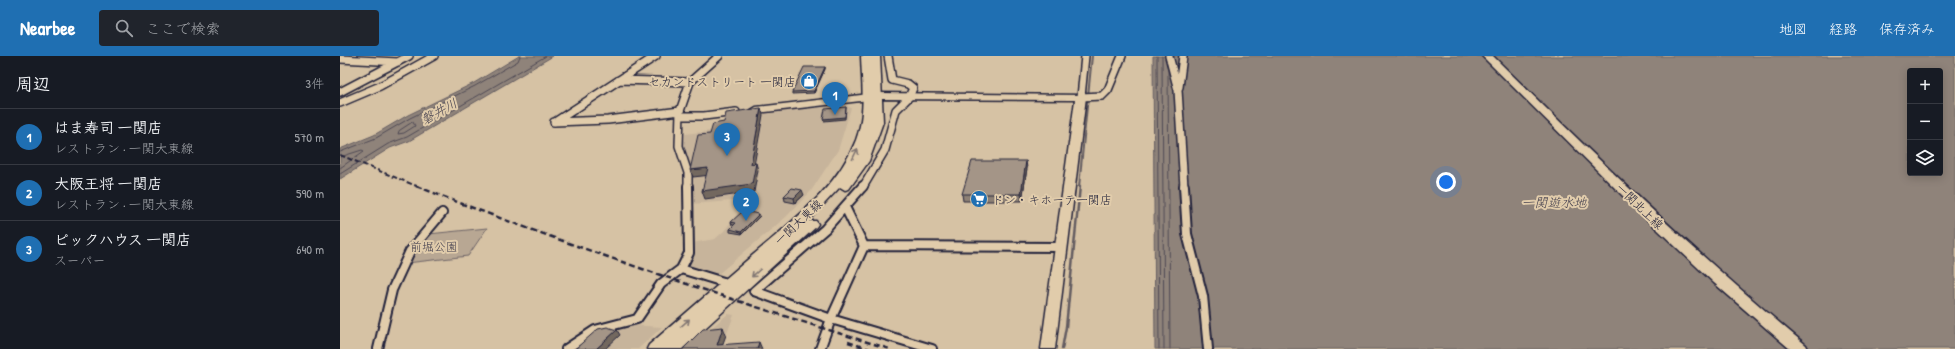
<!DOCTYPE html>
<html lang="ja">
<meta charset="utf-8">
<style>
body{margin:0;font-family:"Patrick Hand","Klee One",sans-serif;background:#20242c;color:#f1f3f6}
.controls{position:absolute;right:12px;top:12px;display:grid;overflow:hidden;border-radius:4px;box-shadow:0 2px 10px #0003}
.controls button{width:36px;height:36px;display:grid;place-items:center;padding:0;border:0;border-bottom:1px solid #363941;background:#171b24;color:#f1f3f6;font:20px sans-serif}
.you{position:absolute;left:1106px;top:126px;width:14px;height:14px;margin:-10px;border:3px solid #fff;border-radius:50%;background:#1a73e8;box-shadow:0 0 0 6px #1a73e833}
.badge{display:grid;place-items:center;width:26px;height:26px;border-radius:50%;background:#1f6fb2;color:#fff;font-size:13px;font-weight:700}
.pin{position:absolute;translate:-50% -33px;filter:drop-shadow(0 1px 2px #0008)}
.pin::after{content:'';position:absolute;top:21px;width:14px;height:12px;background:inherit;clip-path:polygon(0 0,100% 0,50% 100%)}
.list{margin:0;padding:0;list-style:none}
h2{display:flex;justify-content:space-between;align-items:center;height:52px;margin:0;padding:0 16px;font-size:17px}
h2 small{font-size:13px;font-weight:400;color:#9ea1a6}
.list li{display:grid;grid-template-columns:26px 1fr auto;gap:12px;align-items:center;box-sizing:border-box;height:56px;padding:0 16px;border-top:1px solid #363941}
.list b{display:block;font-size:15px;white-space:nowrap}
.list p{margin:0;font-size:13px;white-space:nowrap;color:#9ea1a6}
.list em{font-size:13px;font-style:normal;color:#9ea1a6}
.icon{flex:none;width:22px;height:22px;fill:none;stroke:currentColor;stroke-width:2;stroke-linecap:round;stroke-linejoin:round}
.map{position:relative;flex:none;width:1615px;height:293px;overflow:hidden}
header{display:flex;align-items:center;gap:24px;box-sizing:border-box;height:56px;padding:0 20px;background:#1f6fb2;color:#fff}
header strong{font-size:19px}
nav{display:flex;gap:22px;margin-inline-start:auto;font-size:14px}
.search{width:280px;height:36px;background:#20242c;display:flex;align-items:center;gap:10px;box-sizing:border-box;padding:0 14px;border-radius:4px;color:#9ea1a6;font-size:15px}
main{display:flex}
aside{flex:1;background:#171b24}
.map>svg:first-child{display:block}
</style>
<header>
<strong>Nearbee</strong>
<div class="search"><svg class="icon" aria-label="search" viewBox="0 0 24 24"><circle cx="10" cy="10" r="6"/><path d="M15 15l6 6"/></svg>ここで検索</div>
<nav><a>地図</a><a>経路</a><a>保存済み</a></nav>
</header>
<main>
<aside>
<h2>周辺<small>3件</small></h2>
<ul class="list">
<li><span class="badge">1</span><div><b>はま寿司 一関店</b><p>レストラン · 一関大東線</p></div><em>570 m</em></li>
<li><span class="badge">2</span><div><b>大阪王将 一関店</b><p>レストラン · 一関大東線</p></div><em>590 m</em></li>
<li><span class="badge">3</span><div><b>ピックハウス 一関店</b><p>スーパー</p></div><em>640 m</em></li>
</ul>
</aside>
<div class="map">
<svg width="1615" height="293" viewBox="0 0 1615 293">
<rect width="100%" height="100%" fill="#d6c2a4"/>
<filter id="ink" filterUnits="userSpaceOnUse"><feTurbulence type="fractalNoise" baseFrequency=".025" numOctaves="2"/><feDisplacementMap in="SourceGraphic" scale="8" xChannelSelector="R" yChannelSelector="G"/><feConvolveMatrix kernelMatrix="1 2 1 2 8 2 1 2 1" color-interpolation-filters="sRGB"/></filter>
<g filter="url(#ink)">
<!-- built -->
<path fill="#c7b49b" d="M502 48 511 52 498 94 471 135 446 161 377 219 346 210 352 187 375 183 384 175 401 153 405 144 351 148V115L343 92 345 78 386 73 389 62Z
M388 258 394 259 381 293H346Z
M290 269 322 271 298 293H231L257 276Z"/>
<!-- green -->
<path fill="#b8a793" stroke="#6d6467" d="M147 172 128 200 58 208 79 179Z"/>
<!-- water -->
<path fill="#8f837a" stroke="#635c61" fill-rule="evenodd" d="M179 0H213L69 85 50 92 0 123V93L34 79 68 59 134 27Z
M813 0H1615V293H815ZM1570 15H1600V117H1570Z"/>
<g fill="none" stroke-linecap="round" stroke-linejoin="round">
<!-- shore -->
<path stroke="#4e4954" stroke-width="1" d="M817 0 819 293
M822 0 824 293
M828 13 830 293
M73 66 75 70 64 77 58 78 59 75Z
M0 96 36 82 70 62 135 30 178 5 180 0
M0 101 22 94 24 95 0 112
M0 118 48 88 67 81 206 0"/>
<!-- stream-far1 -->
<path stroke="#635c61" stroke-width="2" d="M739 131 752 0"/>
<!-- stream -->
<path stroke="#635c61" stroke-width="2.5" d="M722 293 726 271 740 130"/>
<!-- street-far1 casing -->
<g stroke="#22223b" stroke-width="10">
<path id="street-far1" d="M745 0 741 41 762 40 768 34 782 0
M829 0 838 34 844 131
M0 3 58 6
M279 24 350 26
M839 31 843 0
M0 36 69 0
M0 47 40 30 94 0
M341 60H364L396 56
M214 66 268 64 340 55
M215 66 316 0
M348 131V117L339 90 340 55 350 26 379 0
M523 131 545 94 556 54 569 41 573 32 568 28 552 24 548 0"/>
</g>
<!-- street casing -->
<g stroke="#22223b" stroke-width="12">
<path id="street" d="M523 130 485 173 414 235 491 263 592 293
M844 130 847 178 863 240 868 293
M524 190 722 191
M341 213 390 228
M38 293 52 234 70 195 102 157
M226 293 255 274 297 263 321 228 341 213 349 197 348 130
M480 293 491 263 524 190 506 153"/>
</g>
<!-- secondary casing -->
<g stroke="#22223b" stroke-width="3">
<path id="secondary" d="M538 37 745 39 746 41 715 293H701L735 44 538 43 416 57 411 54 416 51Z"/>
</g>
<!-- primary casing -->
<g stroke="#22223b" stroke-width="3">
<path id="primary" d="M521 0H540L543 66 529 105 509 133 505 134 500 131 468 165H476L478 168 476 171 342 293H307L309 289C344 259 378 229 413 199 451 166 497 133 516 84 526 57 522 29 521 0Z
M1142 0H1153C1254 100 1356 198 1466 289L1468 293H1450L1374 227 1296 153Z"/>
</g>
<!-- street-far1 -->
<use href="#street-far1" stroke="#e1ccab" stroke-width="7"/>
<!-- street -->
<use href="#street" stroke="#e1ccab" stroke-width="8"/>
<!-- secondary -->
<use href="#secondary" fill="#e1ccab" fill-rule="evenodd"/>
<!-- primary -->
<use href="#primary" fill="#e1ccab" fill-rule="evenodd"/>
<!-- rail-far1 -->
<path stroke="#22223b" stroke-width="2" stroke-dasharray="5.5 2.5" stroke-linecap="butt" d="M0 99 79 131"/>
<!-- rail -->
<path stroke="#22223b" stroke-width="2.5" stroke-dasharray="6 3.5" stroke-linecap="butt" d="M76 130C232 191 390 244 550 293
M508 286 529 293"/>
</g>
<!-- wall -->
<path fill="#8d8074" stroke="#22223b" d="M485 11V13L474 37 452 38V36Z
M687 112 682 145H623L622 138Z
M464 139 455 147 445 145 444 140Z
M420 160 402 178 390 176V173L394 169H392L391 166Z"/>
<!-- shaded-wall -->
<path fill="#73685e" stroke="#22223b" d="M485 11V13L474 37V35Z
M506 51V53L505 63 484 65 483 63Z
M421 52 423 59 413 115 411 108Z
M686 105 687 112 682 145 681 138Z
M416 107 418 114 414 136 365 143 362 135Z
M368 112 371 119 353 121 350 114Z
M462 134 464 139 455 147 454 142Z
M419 158 420 160 402 178 401 176Z
M383 271 386 279 381 293 377 289Z
M277 274 280 279 265 293H256Z
M419 286 422 293H417Z"/>
<!-- building -->
<path fill="#a49587" stroke="#22223b" d="M464 11H485L474 35 452 36Z
M506 51 505 61 483 63 485 53Z
M421 52 411 108 416 107 412 128 362 135 368 112 350 114 358 79 370 78 373 68 384 66 386 57Z
M632 105H686L681 138H622Z
M452 132 462 134 454 142 444 140Z
M403 155 419 158 401 176 390 173 396 167 391 166Z
M267 271 277 274 256 293H235L258 273Z
M383 271 377 289 419 286 417 293H343L363 273Z"/>
<!-- one-way arrows -->
<defs><path id="oneway-shaft" d="M-6 0H5M1.5-3L5.5 0L1.5 3" fill="none" stroke-width="1.6" stroke-linecap="round" stroke-linejoin="round"/></defs>
<g stroke="#827773">
<use href="#oneway-shaft" transform="translate(515 98) rotate(-64)"/>
<use href="#oneway-shaft" transform="translate(416 217) rotate(138)"/>
<use href="#oneway-shaft" transform="translate(345 267) rotate(-41)"/>
</g>
</g>
<!-- icons -->
<defs>
<g id="shop-disc" transform="scale(0.9)"><circle r="9.5" fill="#1f6fb2" stroke="#e1ccab"/><path d="M-5-2.5h2.3a2.7 3.5 0 0 1 5.4 0H5L5.5 6h-11ZM-1.5-2.5h3a1.5 2.3 0 0 0-3 0Z" fill="#fff"/></g>
<g id="supermarket-disc" transform="scale(0.9)"><circle r="9.5" fill="#1f6fb2" stroke="#e1ccab"/><path d="M-6-5.5h2.5l.6 2H6L4.5 2H-2.5L-4.4-4H-6ZM-1.5 3.2a1.3 1.3 0 1 0 .1 0ZM3 3.2a1.3 1.3 0 1 0 .1 0Z" fill="#fff"/></g>
</defs>
<g fill-rule="evenodd">
<use href="#shop-disc" x="469" y="25"/>
<use href="#supermarket-disc" x="639" y="143"/>
</g>
<g text-anchor="middle" dominant-baseline="central" stroke-width="4" stroke-linejoin="round" paint-order="stroke">
<!-- poi labels -->
<g font-size="12" fill="#22223b" stroke="#e1ccab" text-anchor="end">
<text x="456" y="25">セカンドストリート 一関店</text>
<text x="652" y="143" text-anchor="start">ドン・キホーテ一関店</text>
</g>
<!-- street labels -->
<g font-size="12" fill="#22223b" stroke="#e1ccab">
<text transform="translate(1300 150) rotate(44)">一関北上線</text>
<text transform="translate(458 166) rotate(-43)">一関大東線</text>
</g>
<!-- park labels -->
<g font-size="12" fill="#403d4d" stroke="#e1ccab">
<text x="94" y="190">前堀公園</text>
</g>
<!-- water labels -->
<g font-size="13" font-style="italic" fill="#433f4e" stroke="#e1ccab">
<text transform="translate(99 55) rotate(-29)">磐井川</text>
<text x="1214" y="146">一関遊水地</text>
</g>
</g>
</svg>
<div class="controls">
<button>+</button>
<button>−</button>
<button><svg class="icon" aria-label="layers" viewBox="0 0 24 24"><path d="M12 4l9 5-9 5-9-5zM3 14l9 5 9-5"/></svg></button>
</div>
<div class="you"></div>
<div class="pin badge" style="left:495px;top:59px">1</div>
<div class="pin badge" style="left:406px;top:165px">2</div>
<div class="pin badge" style="left:387px;top:100px">3</div>
</div>
</main>
